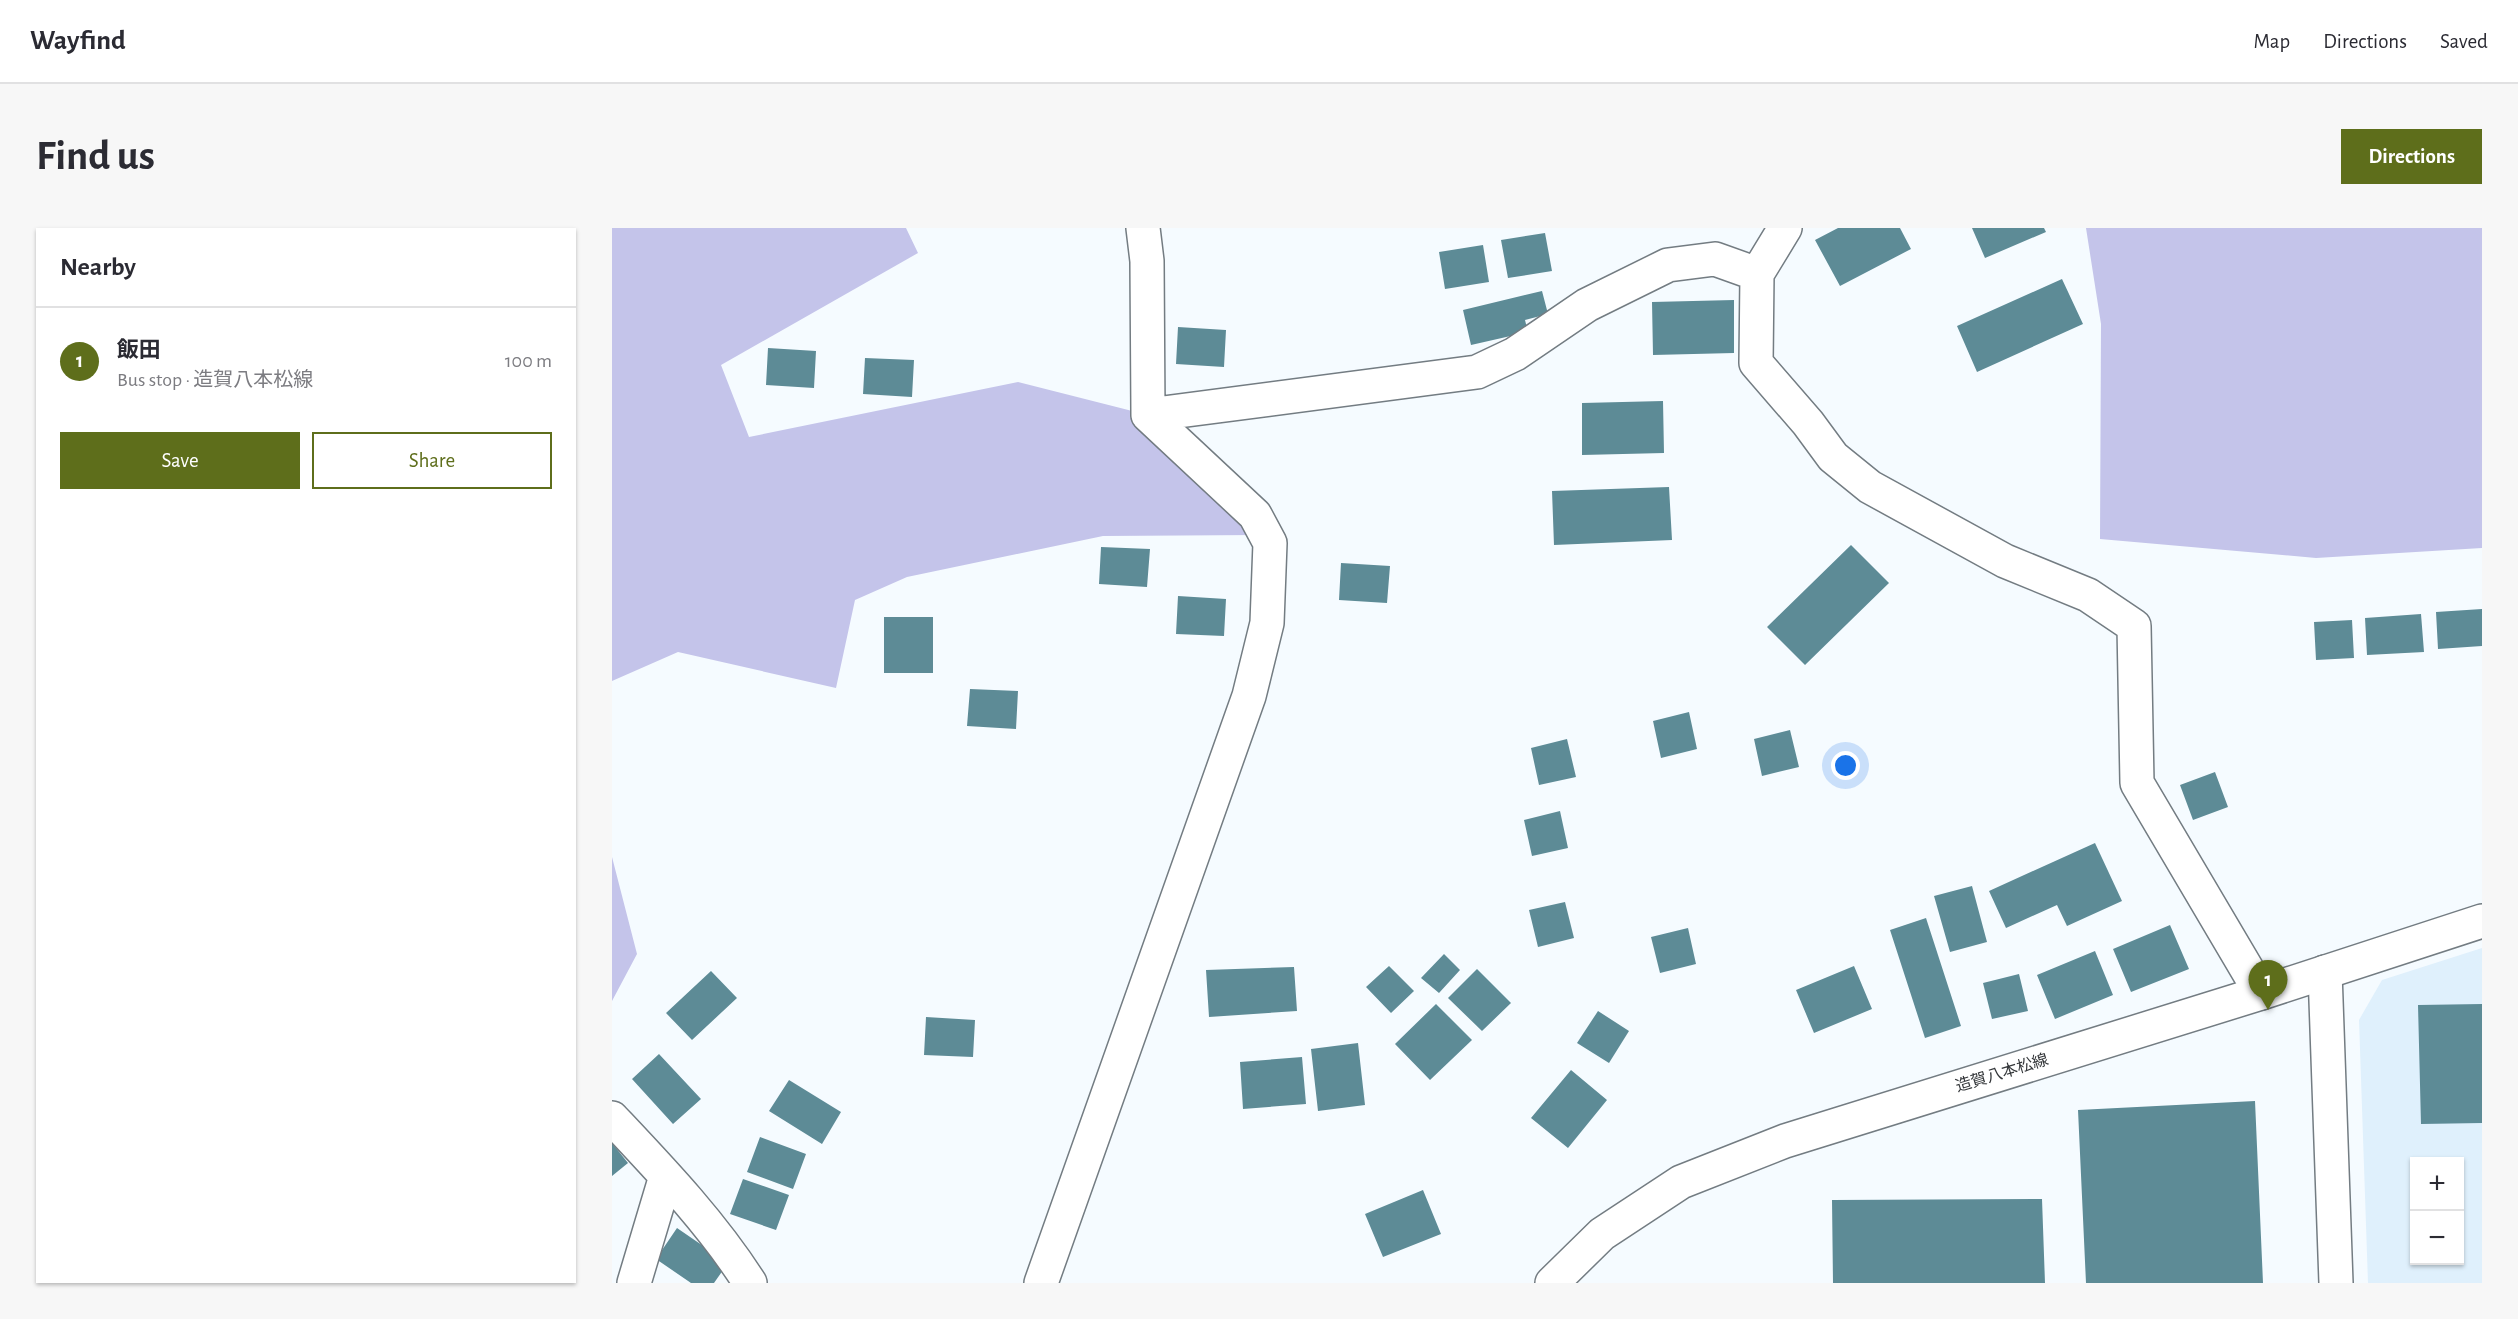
<!DOCTYPE html>
<meta charset="utf-8">
<style>
body{margin:0;font-family:"Alegreya Sans","Noto Sans JP",sans-serif;background:#f7f7f7;color:#2b2b33}
.controls{position:absolute;right:18px;bottom:18px;display:grid;overflow:hidden;border-radius:0px;box-shadow:0 2px 4px #0004}
.controls button{width:54px;height:54px;display:grid;place-items:center;padding:0;border:0;border-bottom:2px solid #e1e1e2;background:#fff;color:#2b2b33;font:30px sans-serif}
.you{position:absolute;left:1234px;top:538px;width:21px;height:21px;margin:-15px;border:4px solid #fff;border-radius:50%;background:#1a73e8;box-shadow:0 0 0 9px #1a73e833}
.badge{display:grid;place-items:center;width:39px;height:39px;border-radius:50%;background:#5e6e1b;color:#fff;font-size:20px;font-weight:700}
.pin{position:absolute;translate:-50% -50px;filter:drop-shadow(0 2px 3px #0008)}
.pin::after{content:'';position:absolute;top:32px;width:21px;height:18px;background:inherit;clip-path:polygon(0 0,100% 0,50% 100%)}
.list{margin:0;padding:0;list-style:none}
h2{display:flex;justify-content:space-between;align-items:center;height:78px;margin:0;padding:0 24px;font-size:26px}
h2 small{font-size:20px;font-weight:400;color:#7c7c81}
.list li{display:grid;grid-template-columns:39px 1fr auto;gap:18px;align-items:center;box-sizing:border-box;height:108px;padding:0 24px;border-top:2px solid #e1e1e2}
.list b{display:block;font-size:22px;white-space:nowrap}
.list p{margin:0;font-size:20px;white-space:nowrap;color:#7c7c81}
.list em{font-size:20px;font-style:normal;color:#7c7c81}
.actions{display:flex;gap:12px;padding:18px 24px}
.actions a{flex:1;padding:14px 0;border:2px solid #5e6e1b;border-radius:0px;text-align:center;font-size:21px;color:#5e6e1b}
.actions .main{background:#5e6e1b;color:#fff}
.map{position:relative;flex:none;width:1870px;height:1055px;overflow:hidden;border-radius:0px}
header{display:flex;align-items:center;gap:36px;box-sizing:border-box;height:84px;padding:0 30px;background:#fff;border-bottom:2px solid #e1e1e2}
header strong{font-size:28px}
nav{display:flex;gap:33px;margin-inline-start:auto;font-size:21px}
.intro{display:flex;align-items:center;justify-content:space-between;box-sizing:border-box;height:144px;padding:0 36px}
h1{margin:0;font-size:42px}
.button{padding:15px 27px;border-radius:0px;background:#5e6e1b;color:#fff;font-size:21px;font-weight:700}
main{display:flex;gap:36px;padding:0 36px}
aside{flex:1;background:#fff;border-radius:0px;box-shadow:0 2px 4px #0004}
.map>svg:first-child{display:block}
</style>
<header>
<strong>Wayfind</strong>
<nav><a>Map</a><a>Directions</a><a>Saved</a></nav>
</header>
<div class="intro"><h1>Find us</h1><a class="button">Directions</a></div>
<main>
<aside>
<h2>Nearby<small></small></h2>
<ul class="list">
<li><span class="badge">1</span><div><b>飯田</b><p>Bus stop · 造賀八本松線</p></div><em>100 m</em></li>
</ul>
<div class="actions"><a class="main">Save</a><a>Share</a></div>
</aside>
<div class="map">
<svg width="1870" height="1055" viewBox="0 0 1870 1055">
<rect width="100%" height="100%" fill="#f5fbff"/>
<!-- built -->
<path fill="#dff0fc" fill-rule="evenodd" d="M1870 720V1055H1756L1747 792 1770 752ZM1802 934H1848V1032H1802Z"/>
<!-- forest -->
<path fill="#c4c4ea" d="M0 0H294L306 25 109 137 137 209 406 154 536 187 646 307 491 308 295 349 243 372 224 460 66 424 0 453Z
M1474 0H1870V320L1704 330 1488 311 1489 96Z
M0 629 25 726 0 773Z"/>
<!-- building -->
<path fill="#5d8b96" d="M1226 0H1288L1299 21 1228 58 1203 12Z
M1360 0H1432L1434 4 1373 30Z
M933 5 940 43 896 50 889 12Z
M871 17 877 54 833 61 827 24Z
M1450 51 1471 96 1365 144 1345 98Z
M930 63 936 86 913 92 916 104 859 117 851 82Z
M1122 72V125L1041 127 1040 74Z
M566 99 614 102 612 139 564 136Z
M156 120 204 123 202 160 154 157Z
M253 130 302 132 300 169 251 166Z
M1051 173 1052 225 970 227V175Z
M1057 259 1060 312 942 317 940 263Z
M1239 317 1277 355 1193 437 1155 399Z
M489 319 538 321 535 359 487 356Z
M729 335 778 338 775 375 727 372Z
M566 368 614 371 612 408 564 406Z
M1870 381V418L1826 421 1824 384Z
M1809 386 1812 424 1755 427 1753 390Z
M272 389H321V445H272Z
M1740 392 1742 430 1704 432 1702 394Z
M358 461 406 463 404 501 355 498Z
M1077 484 1085 521 1049 530 1041 493Z
M1178 502 1187 539 1150 548 1142 511Z
M955 511 964 549 927 557 919 520Z
M1603 544 1616 579 1581 592 1568 557Z
M948 583 956 620 920 628 912 592Z
M1483 615 1510 673 1455 698 1445 677 1394 700 1377 663Z
M1360 658 1375 714 1338 724 1322 668Z
M953 674 962 710 926 719 917 682Z
M1314 690 1349 798 1313 810 1278 702Z
M1558 697 1577 741 1519 764 1501 721Z
M1076 700 1084 736 1048 745 1039 709Z
M1483 723 1501 767 1443 791 1425 747Z
M832 726 848 742 827 765 809 750Z
M777 738 802 763 779 785 754 759Z
M1242 738 1260 781 1202 805 1184 762Z
M682 739 685 783 597 789 594 742Z
M865 741 899 775 870 803 836 770Z
M99 743 125 770 80 812 54 785Z
M1407 746 1416 783 1380 791 1371 755Z
M824 776 860 812 818 852 783 816Z
M1870 776V895L1809 896 1806 777Z
M986 783 1017 803 997 835 965 815Z
M314 789 363 792 361 829 312 827Z
M746 815 753 877 706 883 699 821Z
M47 826 89 871 61 896 20 851Z
M690 829 694 876 631 881 628 834Z
M959 842 995 872 956 920 919 890Z
M177 852 229 884 210 916 157 883Z
M1643 873 1651 1055H1474L1466 882Z
M148 909 194 926 181 961 135 944Z
M0 915 16 935 0 948Z
M131 951 177 967 164 1002 118 986Z
M811 962 829 1006 771 1029 753 986Z
M1430 971 1433 1055H1221L1220 972Z
M65 1000 116 1035 102 1055H79L44 1031Z"/>
<g fill="none" stroke-linecap="round" stroke-linejoin="round">
<!-- minor casing -->
<g stroke="#737c82" stroke-width="36">
<path id="minor" d="M1173 0 1145 46 1144 135 1196 195 1221 229 1258 259 1393 333 1476 367 1522 398 1525 555 1649 765
M536 187 865 144 903 126 975 77 1056 37 1103 31 1145 46
M0 890C49 942 99 994 138 1055
M22 1055 54 948
M429 1055 637 468 655 395 658 315 643 287 536 187 535 33 531 0"/>
</g>
<!-- tertiary casing -->
<g stroke="#737c82" stroke-width="36">
<path id="tertiary" d="M1713 744 1724 1055"/>
</g>
<!-- secondary casing -->
<g stroke="#737c82" stroke-width="36">
<path id="secondary" d="M940 1055 990 1006 1069 954 1173 913 1649 765 1870 693"/>
</g>
<!-- minor -->
<use href="#minor" stroke="#fff" stroke-width="33"/>
<!-- tertiary -->
<use href="#tertiary" stroke="#fff" stroke-width="33"/>
<!-- secondary -->
<use href="#secondary" stroke="#fff" stroke-width="33"/>
</g>
<g text-anchor="middle" dominant-baseline="central" stroke-width="4.5" stroke-linejoin="round" paint-order="stroke">
<!-- street labels -->
<g font-size="16" fill="#333639" stroke="#fff">
<text transform="translate(1390 845) rotate(-17)">造賀八本松線</text>
</g>
</g>
</svg>
<div class="controls">
<button>+</button>
<button>−</button>
</div>
<div class="you"></div>
<div class="pin badge" style="left:1656px;top:782px">1</div>
</div>
</main>
